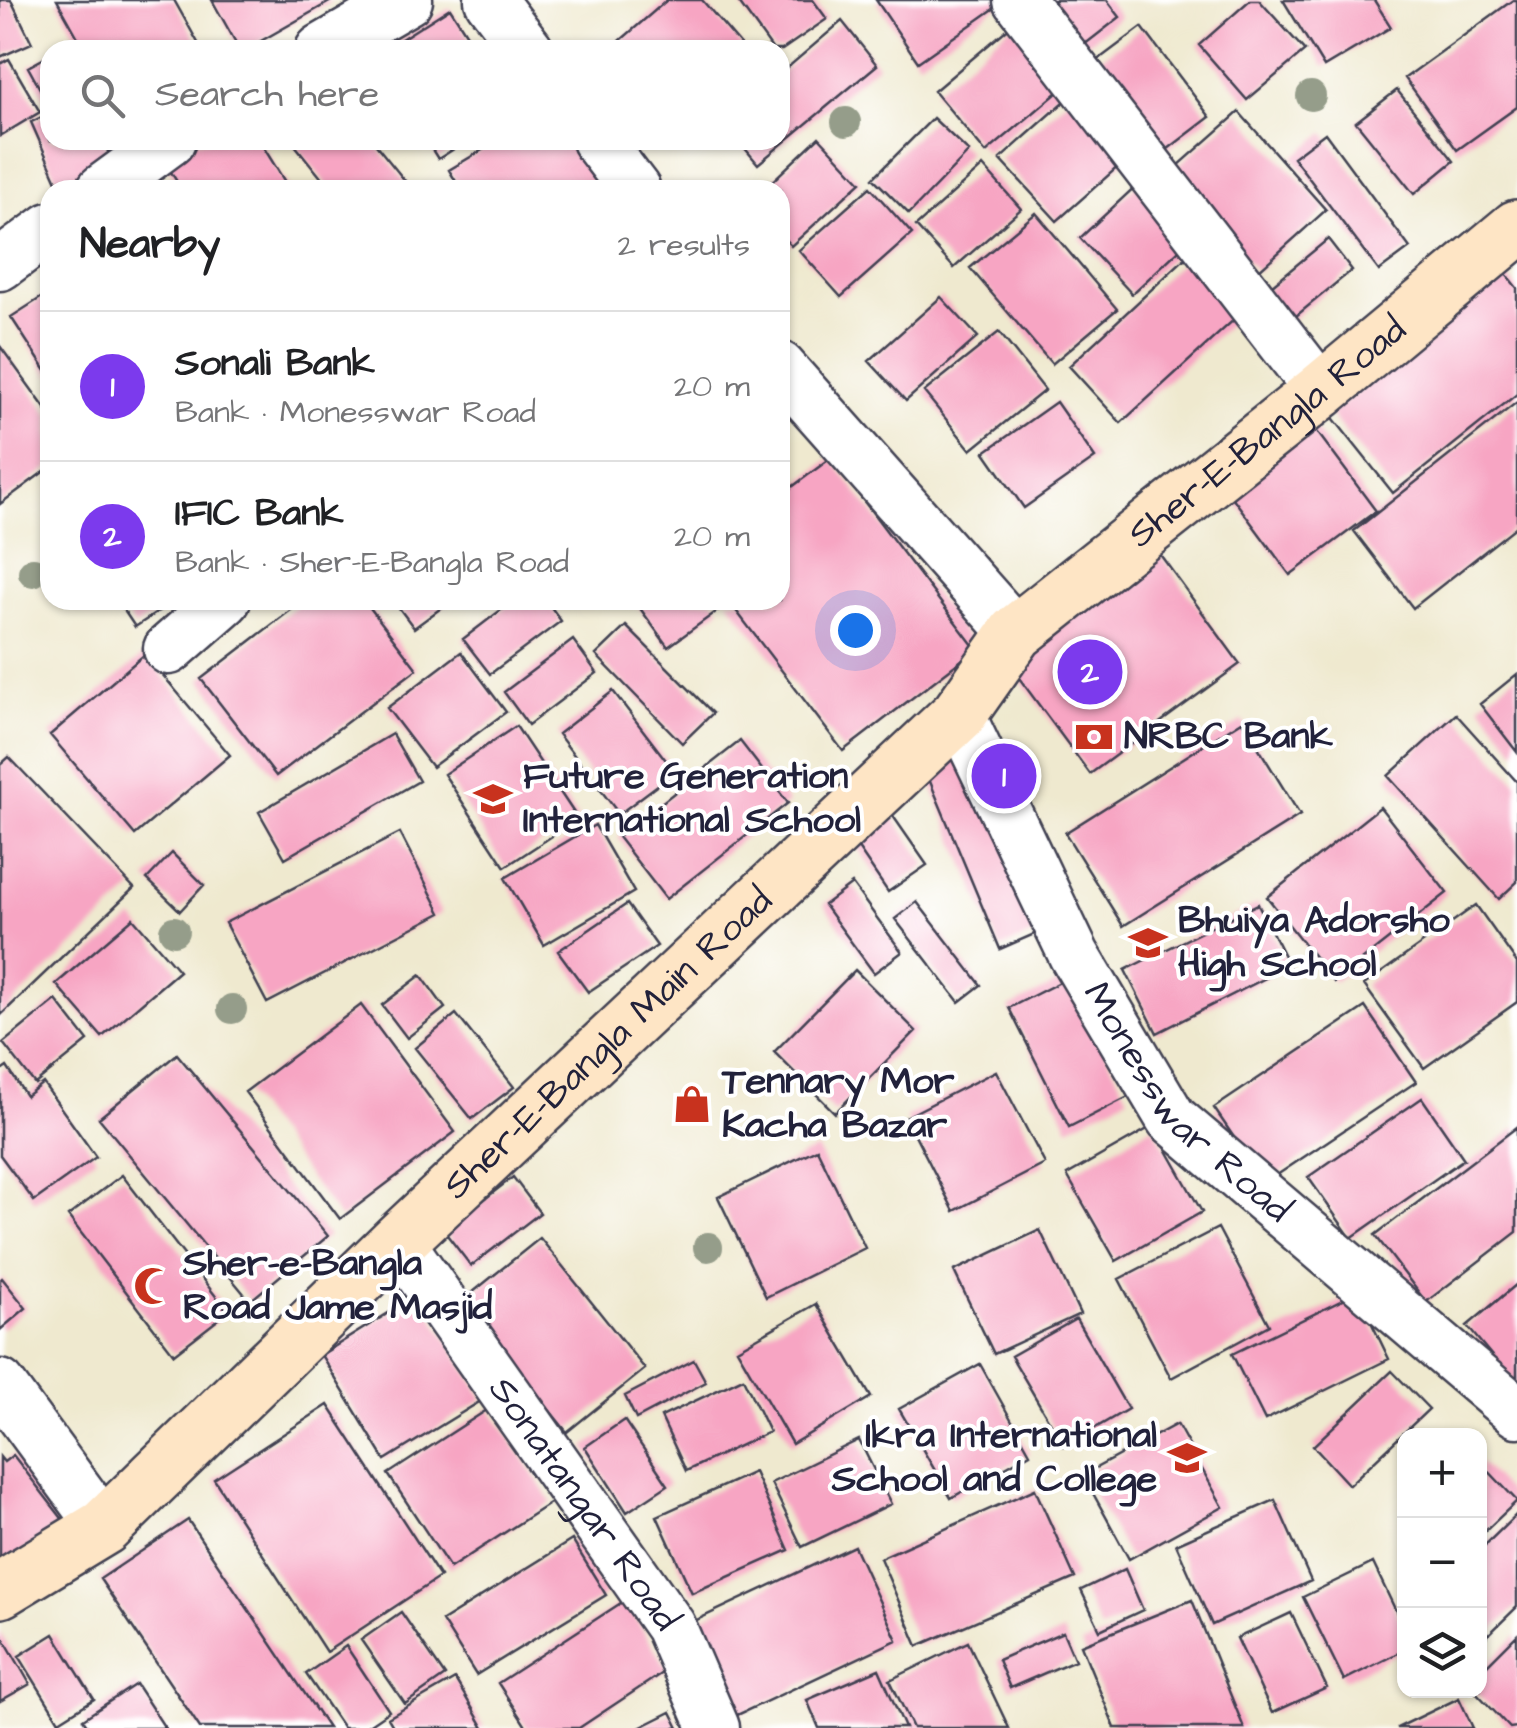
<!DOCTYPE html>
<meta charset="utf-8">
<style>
body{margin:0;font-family:"Architects Daughter",sans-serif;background:#f6f6f6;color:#202124}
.controls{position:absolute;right:30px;bottom:30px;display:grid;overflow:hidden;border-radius:20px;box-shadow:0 2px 8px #0004}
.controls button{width:90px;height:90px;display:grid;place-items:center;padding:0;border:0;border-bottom:2px solid #e0e0e0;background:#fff;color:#202124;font:50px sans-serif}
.you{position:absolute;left:855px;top:630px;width:35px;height:35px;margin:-25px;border:8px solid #fff;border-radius:50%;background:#1a73e8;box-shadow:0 0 0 15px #1a73e833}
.badge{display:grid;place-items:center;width:65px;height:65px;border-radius:50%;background:#7c3aed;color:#fff;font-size:32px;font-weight:700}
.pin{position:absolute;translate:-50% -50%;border:5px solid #fff;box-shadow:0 2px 10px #0006}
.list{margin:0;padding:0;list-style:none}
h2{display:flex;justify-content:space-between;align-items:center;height:130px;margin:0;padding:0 40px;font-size:42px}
h2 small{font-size:32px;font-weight:400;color:#757577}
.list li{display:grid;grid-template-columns:65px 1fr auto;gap:30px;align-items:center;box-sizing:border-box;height:150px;padding:0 40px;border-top:2px solid #e0e0e0}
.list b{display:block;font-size:38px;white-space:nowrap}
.list p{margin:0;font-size:32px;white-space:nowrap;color:#757577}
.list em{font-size:32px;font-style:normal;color:#757577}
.icon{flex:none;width:55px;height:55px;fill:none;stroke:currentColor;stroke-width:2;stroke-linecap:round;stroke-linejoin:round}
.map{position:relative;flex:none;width:1517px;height:1728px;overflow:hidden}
.search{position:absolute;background:#fff;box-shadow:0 2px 8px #0004;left:40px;top:40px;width:750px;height:110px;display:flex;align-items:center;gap:25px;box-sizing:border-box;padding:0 35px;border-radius:30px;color:#757577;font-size:38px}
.panel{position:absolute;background:#fff;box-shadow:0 2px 8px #0004;left:40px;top:180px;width:750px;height:430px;border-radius:30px}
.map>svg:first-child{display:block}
</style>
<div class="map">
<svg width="1517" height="1728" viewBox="0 0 1517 1728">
<rect width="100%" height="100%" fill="#fff"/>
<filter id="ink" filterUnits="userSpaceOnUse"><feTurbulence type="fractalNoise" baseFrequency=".01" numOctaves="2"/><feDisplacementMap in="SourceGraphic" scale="20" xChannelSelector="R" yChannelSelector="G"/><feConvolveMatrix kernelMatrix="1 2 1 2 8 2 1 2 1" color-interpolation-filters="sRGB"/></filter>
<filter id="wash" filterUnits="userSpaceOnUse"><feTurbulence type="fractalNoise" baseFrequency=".0048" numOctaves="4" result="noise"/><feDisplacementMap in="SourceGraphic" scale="40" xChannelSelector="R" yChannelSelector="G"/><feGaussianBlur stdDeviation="2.25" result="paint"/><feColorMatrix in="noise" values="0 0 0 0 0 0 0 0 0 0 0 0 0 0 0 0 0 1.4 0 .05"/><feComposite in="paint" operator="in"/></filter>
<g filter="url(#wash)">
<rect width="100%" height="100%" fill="#efe9cf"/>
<g id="blocks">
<!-- building -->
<path fill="#f7a5c3" d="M0 0H11L32 43 0 57Z
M57 0H174L202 50H85Z
M212 0H333L245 50H240Z
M667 0H702L745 50H615L613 47Z
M737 0H813L827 19 782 50H773Z
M876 0H1000L1002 3 918 62Z
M1035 0H1107L1120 17 1075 52Z
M1250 0H1259L1305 51 1247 100 1199 45Z
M1283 0H1374L1391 27 1324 67Z
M1513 0H1517V107L1457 150 1405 78Z
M450 8 477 50H384Z
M842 21 877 65 758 164 738 140H780V74Z
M1012 25 1064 87 986 153 934 91Z
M1142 27 1210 117 1151 162 1083 71Z
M50 55V107L28 67Z
M9 59 40 112 0 136V64Z
M1397 90 1454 161 1414 194 1356 122Z
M1073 94 1129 157 1057 221 1000 159Z
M1239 112 1326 210 1257 272 1170 173Z
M50 113V140H103L116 170 74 190H61L31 122Z
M933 118 969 152 909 214 873 178Z
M1325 133 1410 248 1379 271 1293 157Z
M819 137 861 182 791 246 780 234V190H763Z
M194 140H259L290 190H182L163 159Z
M291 140H372L406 182 396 190H331Z
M426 140H468L438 159Z
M499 140H582L612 190H461L449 170Z
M983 166 1021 209 954 268 916 226Z
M1141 181 1193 237 1132 294 1080 238Z
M870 187 912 234 841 297 799 250Z
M1036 213 1117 309 1052 364 970 268Z
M1328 239 1352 270 1290 321 1265 291Z
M1196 248 1249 306 1121 423 1069 366Z
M1505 273 1517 288V394L1393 493 1330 414Z
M50 292V377L11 317Z
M941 297 978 337 906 401 869 361Z
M999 332 1045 390 971 450 924 392Z
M0 346 50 415V467L0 504Z
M1056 402 1095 458 1024 508 985 452Z
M1517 402V526L1413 608 1354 531Z
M1306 417 1376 511 1290 575 1221 482Z
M831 458 976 649 843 751 728 600H780V496Z
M1156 549 1240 664 1090 774 1005 659Z
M117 600H176L135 627Z
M304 600H364L417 669 276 776 201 679Z
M393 600H452L414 628Z
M514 600H546L561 621 490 674 463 639Z
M634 600H714L720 609 668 647Z
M626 626 713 713 682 743 596 655Z
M573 640 597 673 528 725 504 692Z
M461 652 506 712 432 767 387 708Z
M145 654 230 755 135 835 50 735Z
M1517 674V752L1480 704Z
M613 691 675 772 619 814 558 734Z
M1456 714 1517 782V882L1499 899 1388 776Z
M1242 721 1300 815 1123 926 1065 833Z
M516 726 578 819 505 867 444 774Z
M392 734 419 781 285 858 259 812Z
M969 740 1048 928 1000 949 921 760Z
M740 741 788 803 666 899 618 837Z
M9 757 134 888 0 1016V765Z
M884 803 927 865 888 892 845 829Z
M1380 807 1447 893 1334 982 1267 897Z
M595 825 634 892 544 945 505 878Z
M400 833 441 913 267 1003 225 923Z
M172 853 204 885 180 911 147 879Z
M852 884 902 952 874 973 824 905Z
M917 902 981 985 959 1002 895 919Z
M627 904 657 946 588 992 558 951Z
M1258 904 1289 966 1157 1033 1125 970Z
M1476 905 1517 963V1002L1424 1068 1364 985Z
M133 918 179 971 102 1037 56 984Z
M855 970 916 1031 835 1113 774 1052Z
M421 975 445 1008 407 1038 382 1005Z
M1068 978 1128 1097 1069 1127 1009 1008Z
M56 1000 88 1041 35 1084 3 1043Z
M361 1005 455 1132 340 1219 245 1092Z
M1365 1007 1416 1082 1265 1183 1214 1108Z
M456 1014 514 1087 472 1119 415 1048Z
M177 1054 328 1236 250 1301 99 1118Z
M7 1067 26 1096 43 1083 96 1157 34 1201 0 1155V1072Z
M996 1071 1045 1164 954 1211 906 1117Z
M1422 1098 1464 1159 1351 1238 1308 1177Z
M1153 1126 1202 1212 1116 1261 1067 1175Z
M1517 1127V1232L1426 1302 1375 1235Z
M817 1149 865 1248 766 1297 718 1197Z
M122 1175 228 1312 174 1354 68 1216Z
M513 1177 540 1213 471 1266 444 1231Z
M1218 1228 1269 1325 1171 1378 1119 1279Z
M1040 1230 1080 1314 994 1354 954 1271Z
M540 1238 645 1369 567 1432 462 1301Z
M2 1278 26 1308 0 1330V1280Z
M1517 1284V1386L1467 1326Z
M1357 1293 1389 1359 1265 1420 1232 1354Z
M419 1294 484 1399 385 1460 321 1355Z
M816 1304 871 1397 792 1444 737 1349Z
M1076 1319 1128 1409 1064 1446 1011 1356Z
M694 1360 706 1382 636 1419 625 1396Z
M980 1364 1030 1453 951 1498 899 1409Z
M1392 1371 1429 1409 1349 1485 1313 1446Z
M743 1378 769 1432 686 1471 661 1417Z
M328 1405 440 1577 326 1652 214 1479Z
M490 1408 552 1502 450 1568 388 1474Z
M624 1420 668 1485 627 1512 585 1447Z
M1177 1424 1223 1507 1129 1559 1083 1475Z
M859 1440 891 1504 802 1547 771 1483Z
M13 1455 64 1521 0 1569V1457L4 1462Z
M1481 1463 1517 1501 1480 1536V1465Z
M754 1472 789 1550 692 1593 657 1516Z
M1035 1489 1075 1578 918 1646 880 1558Z
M1275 1500 1311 1581 1212 1625 1176 1544Z
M1517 1514V1607L1480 1643V1550Z
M188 1520 328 1728H200L100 1579Z
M572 1540 606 1595 476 1675 442 1621Z
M854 1546 897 1640 733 1717 690 1623Z
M1373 1563 1404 1628V1650L1344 1680 1303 1597Z
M1125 1569 1143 1610 1100 1630 1081 1590Z
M1192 1600 1244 1728H1115L1081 1645Z
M624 1601 668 1669 579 1728H527L498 1683Z
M401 1612 445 1676 405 1704 361 1640Z
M1291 1613 1327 1688 1272 1713 1237 1638Z
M0 1632 30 1684 0 1701Z
M1063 1632 1075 1660 1010 1688 998 1660Z
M54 1634 94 1699 59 1721 19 1656Z
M1517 1635V1727L1510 1728 1474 1690H1480V1672Z
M968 1642 1009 1728H913L890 1680Z
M346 1646 389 1711 364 1728H343L306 1674Z
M879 1669 905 1728H819L807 1700Z
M455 1679 484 1728H394L388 1718Z
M136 1684 165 1728H89L83 1719Z
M1459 1698 1473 1728H1397Z
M671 1712 679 1728H639Z"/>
</g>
</g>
<g filter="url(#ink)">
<use href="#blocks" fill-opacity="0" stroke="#414051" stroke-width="2.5"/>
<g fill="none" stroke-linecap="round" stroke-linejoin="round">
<!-- street casing -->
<g stroke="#414051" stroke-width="55">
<g id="street">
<path d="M490 0 528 50"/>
<path d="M1019 0 1321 391"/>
<path d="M321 50 407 0"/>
<path d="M597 140 635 190"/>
<path d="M102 190 170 140"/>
<path d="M0 265 50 228"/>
<path d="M780 367 1016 633"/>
<path d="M169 649 225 600"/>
<path id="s1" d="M959 714 1074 955 1171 1118 1517 1412"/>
<path id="s2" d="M398 1241 670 1626 714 1728"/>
<path d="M0 1385 104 1527"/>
</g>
</g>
<!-- secondary casing -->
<g stroke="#414051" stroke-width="60">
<g id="secondary">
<path id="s3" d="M0 1590 104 1527 398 1241 959 714 1016 633 1321 391 1517 228"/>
</g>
</g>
<!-- street -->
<use href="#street" stroke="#fff" stroke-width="50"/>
<!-- secondary -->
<use href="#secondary" stroke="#fee5c5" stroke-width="55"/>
</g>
<!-- trees -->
<g fill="#959d8a">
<circle cx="1311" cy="96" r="15"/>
<circle cx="846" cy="122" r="15"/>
<circle cx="33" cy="572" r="15"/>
<circle cx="174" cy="931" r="15"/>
<circle cx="232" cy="1009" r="15"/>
<circle cx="708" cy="1247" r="15"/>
</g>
</g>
<!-- icons -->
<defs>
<g id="bank-bare" transform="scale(3)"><path d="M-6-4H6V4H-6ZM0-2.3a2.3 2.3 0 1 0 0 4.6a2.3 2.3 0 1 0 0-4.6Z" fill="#c8321e" stroke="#fff" stroke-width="2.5" paint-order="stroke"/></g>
<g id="school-bare" transform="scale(3)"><path d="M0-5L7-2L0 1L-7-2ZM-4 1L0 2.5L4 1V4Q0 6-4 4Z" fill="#c8321e" stroke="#fff" stroke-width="2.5" paint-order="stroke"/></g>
<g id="shop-bare" transform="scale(3)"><path d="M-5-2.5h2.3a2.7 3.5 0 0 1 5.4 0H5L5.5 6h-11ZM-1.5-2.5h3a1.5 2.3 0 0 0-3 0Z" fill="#c8321e" stroke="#fff" stroke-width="2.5" paint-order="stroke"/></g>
<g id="mosque-bare" transform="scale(3)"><path d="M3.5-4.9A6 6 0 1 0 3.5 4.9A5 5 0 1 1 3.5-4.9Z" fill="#c8321e" stroke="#fff" stroke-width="2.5" paint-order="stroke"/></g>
</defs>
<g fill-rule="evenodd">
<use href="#bank-bare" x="1094" y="737"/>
<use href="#school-bare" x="493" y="799"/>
<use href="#school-bare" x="1148" y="943"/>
<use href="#shop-bare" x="692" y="1104"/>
<use href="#mosque-bare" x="153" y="1286"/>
<use href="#school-bare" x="1187" y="1458"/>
</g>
<g text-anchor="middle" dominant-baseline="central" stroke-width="8" stroke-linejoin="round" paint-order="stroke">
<!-- street labels -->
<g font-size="38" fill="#22223b" stroke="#fff">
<text stroke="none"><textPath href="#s3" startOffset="1722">Sher-E-Bangla Road</textPath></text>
<text stroke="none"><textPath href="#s3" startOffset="820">Sher-E-Bangla Main Road</textPath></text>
<text stroke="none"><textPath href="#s1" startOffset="455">Monesswar Road</textPath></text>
<text stroke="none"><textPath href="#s2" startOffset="322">Sonatangar Road</textPath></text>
</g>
<!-- poi labels -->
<g font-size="38" font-weight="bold" fill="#22223b" stroke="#fff" text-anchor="start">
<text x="1124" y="737">NRBC Bank</text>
<text x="523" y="777">Future Generation<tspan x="523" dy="44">International School</tspan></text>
<text x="1178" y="921">Bhuiya Adorsho<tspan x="1178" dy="44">High School</tspan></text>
<text x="722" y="1082">Tennary Mor<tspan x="722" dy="44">Kacha Bazar</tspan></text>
<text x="183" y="1264">Sher-e-Bangla<tspan x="183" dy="44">Road Jame Masjid</tspan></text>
<text x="1157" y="1436" text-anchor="end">Ikra International<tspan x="1157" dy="44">School and College</tspan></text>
</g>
</g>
</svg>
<div class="controls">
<button>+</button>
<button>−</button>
<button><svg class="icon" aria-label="layers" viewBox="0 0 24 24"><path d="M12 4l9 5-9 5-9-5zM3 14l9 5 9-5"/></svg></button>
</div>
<div class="you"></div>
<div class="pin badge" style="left:1004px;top:776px">1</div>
<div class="pin badge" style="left:1090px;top:672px">2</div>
<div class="search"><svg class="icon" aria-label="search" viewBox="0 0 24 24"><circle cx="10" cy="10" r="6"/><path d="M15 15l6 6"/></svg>Search here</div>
<section class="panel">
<h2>Nearby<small>2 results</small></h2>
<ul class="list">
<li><span class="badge">1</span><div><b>Sonali Bank</b><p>Bank · Monesswar Road</p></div><em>20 m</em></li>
<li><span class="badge">2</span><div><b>IFIC Bank</b><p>Bank · Sher-E-Bangla Road</p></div><em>20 m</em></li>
</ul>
</section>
</div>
